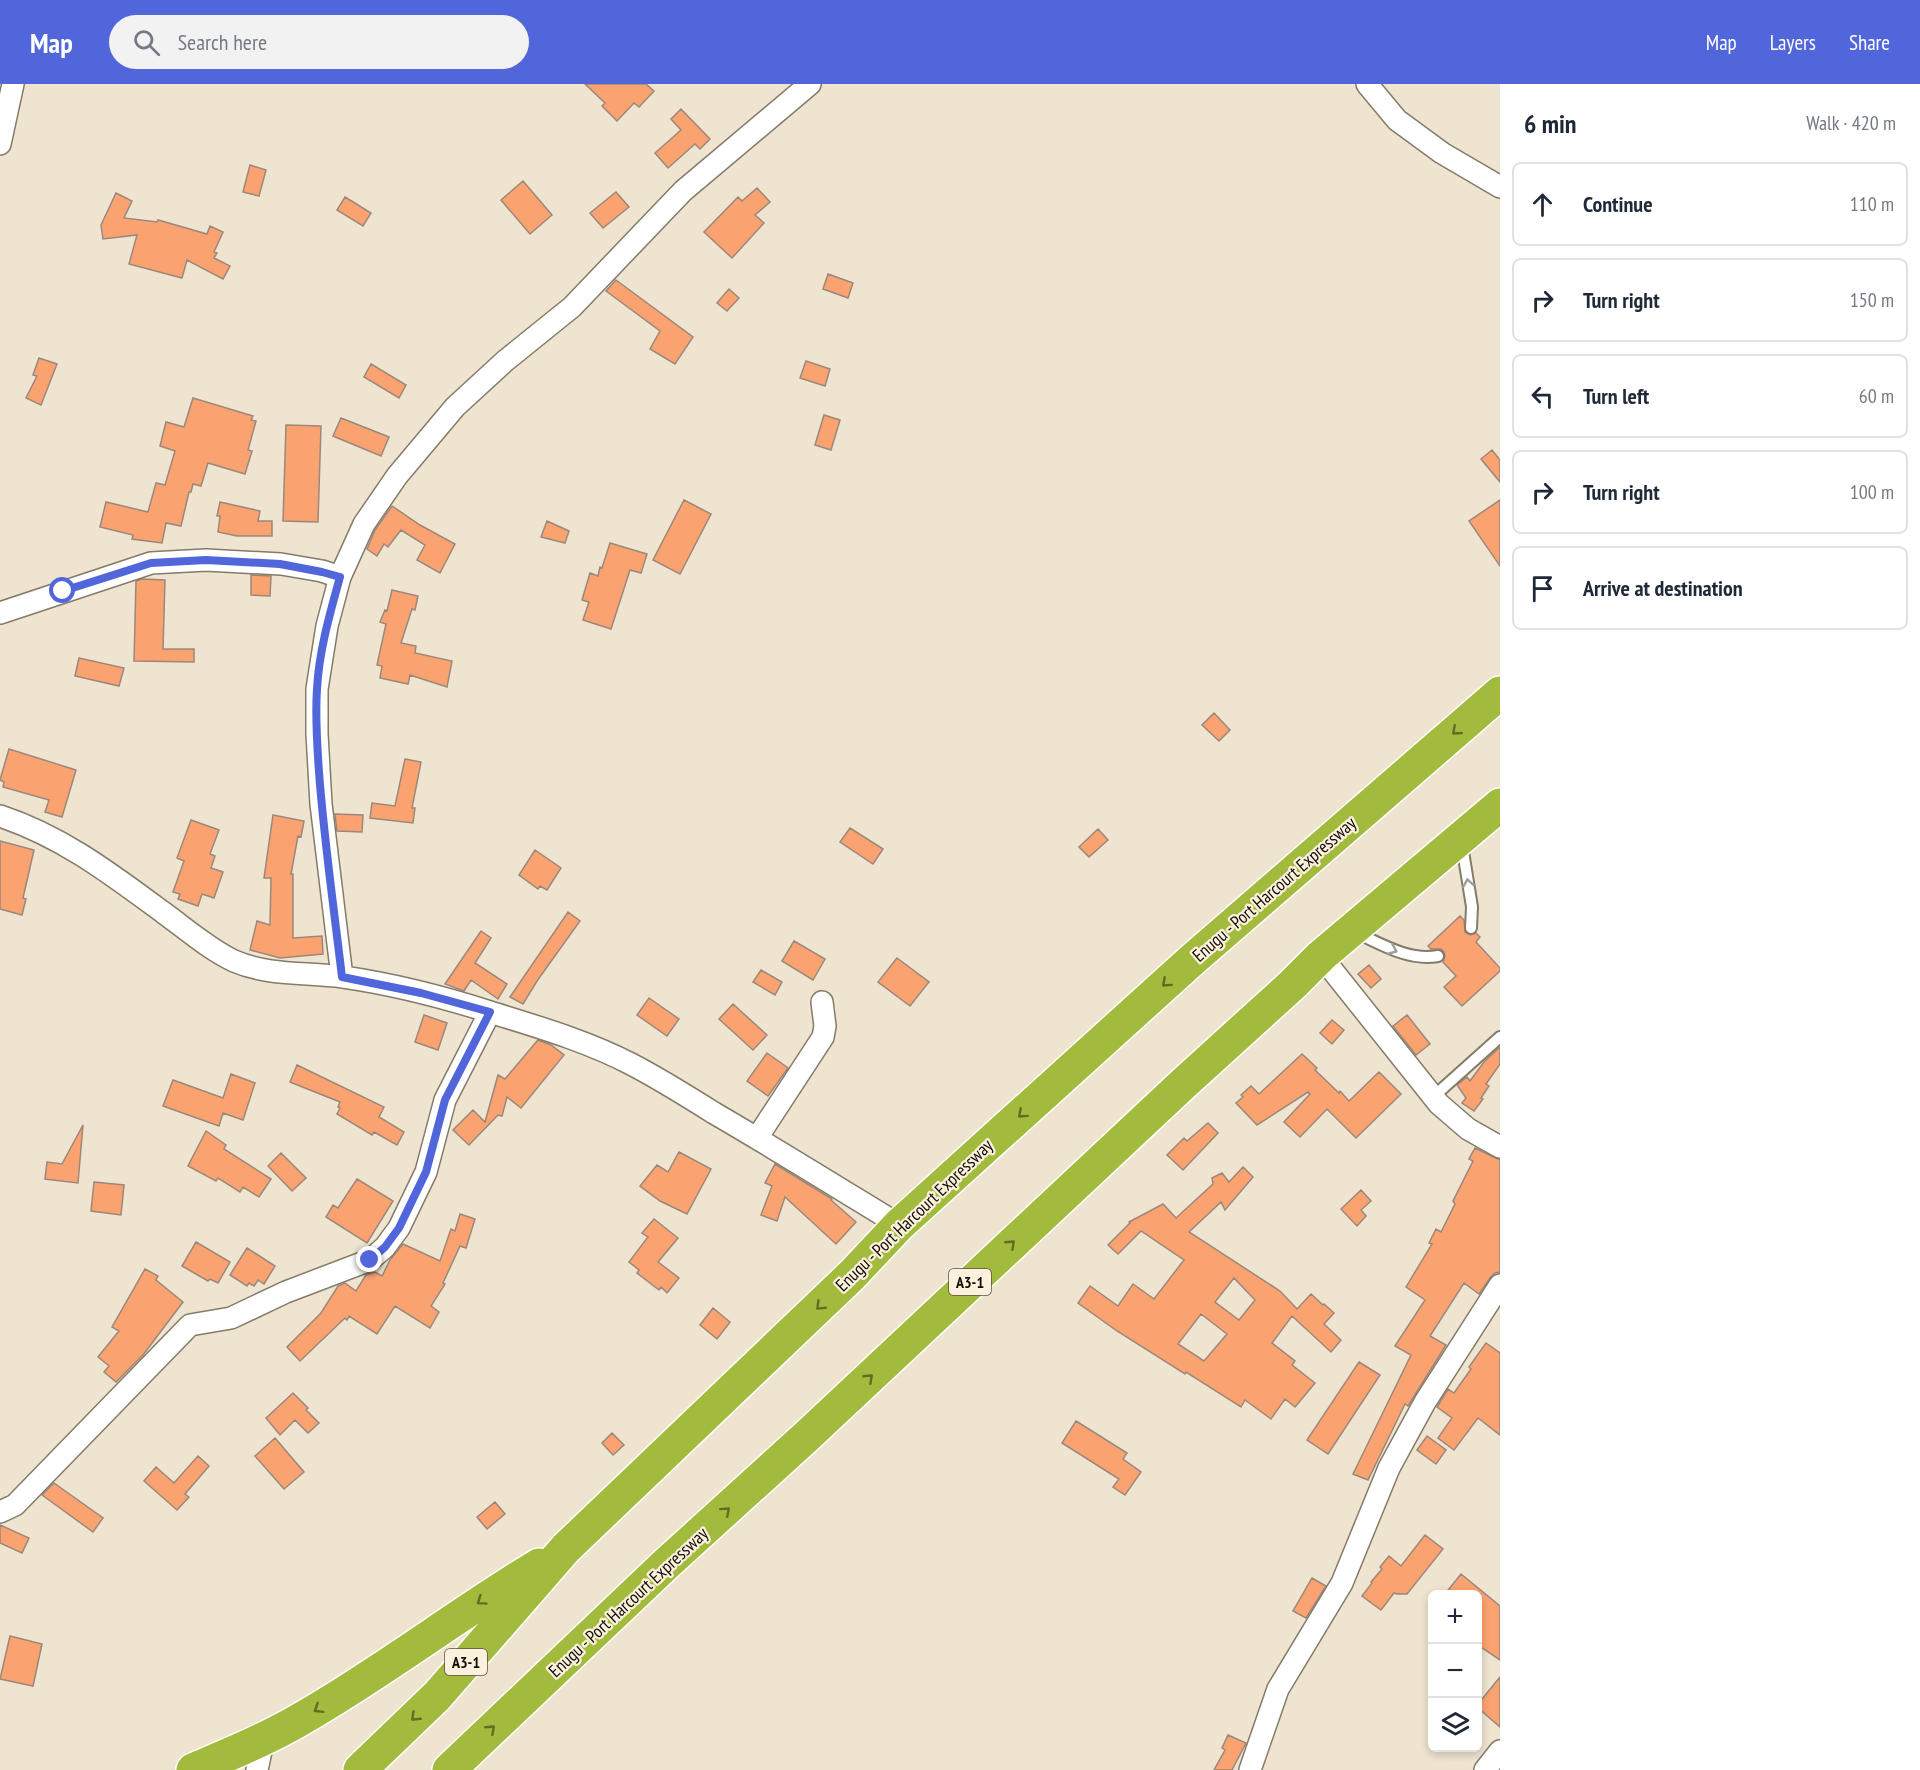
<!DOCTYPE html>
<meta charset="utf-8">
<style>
body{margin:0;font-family:"PT Sans Narrow",sans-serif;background:#f2f2f3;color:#1f2937}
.controls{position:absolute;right:18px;bottom:18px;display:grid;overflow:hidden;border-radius:9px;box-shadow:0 3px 9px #0003}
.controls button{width:54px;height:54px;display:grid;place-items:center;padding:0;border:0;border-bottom:2px solid #e0e1e3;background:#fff;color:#1f2937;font:30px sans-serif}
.stop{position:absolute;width:18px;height:18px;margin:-14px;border:4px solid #5166db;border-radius:50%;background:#fff}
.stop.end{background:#5166db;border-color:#fff;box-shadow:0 2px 6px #0008}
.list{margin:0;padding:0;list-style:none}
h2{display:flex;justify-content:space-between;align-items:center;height:78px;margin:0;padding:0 24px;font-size:26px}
h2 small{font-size:20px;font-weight:400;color:#747a83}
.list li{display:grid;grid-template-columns:39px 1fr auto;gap:18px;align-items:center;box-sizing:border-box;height:84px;margin:0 12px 12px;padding:0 12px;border:2px solid #e0e1e3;border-radius:9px}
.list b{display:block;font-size:22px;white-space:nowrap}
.list em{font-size:20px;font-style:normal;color:#747a83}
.icon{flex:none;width:33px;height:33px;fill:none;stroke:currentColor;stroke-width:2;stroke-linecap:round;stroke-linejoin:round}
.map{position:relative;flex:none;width:1500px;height:1686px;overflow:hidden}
header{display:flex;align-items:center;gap:36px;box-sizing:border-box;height:84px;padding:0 30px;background:#5166db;color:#fff}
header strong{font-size:28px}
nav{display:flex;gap:33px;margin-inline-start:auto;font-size:21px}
.search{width:420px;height:54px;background:#f2f2f3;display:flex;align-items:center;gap:15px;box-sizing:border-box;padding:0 21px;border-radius:33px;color:#747a83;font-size:22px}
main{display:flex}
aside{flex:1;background:#fff}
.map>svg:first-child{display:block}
</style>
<header>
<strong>Map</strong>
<div class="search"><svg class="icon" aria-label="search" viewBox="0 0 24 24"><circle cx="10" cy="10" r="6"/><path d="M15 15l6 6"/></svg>Search here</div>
<nav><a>Map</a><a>Layers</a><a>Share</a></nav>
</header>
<main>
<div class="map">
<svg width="1500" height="1686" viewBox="0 0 1500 1686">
<rect width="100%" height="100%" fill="#eee4cf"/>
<!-- building -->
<path fill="#fba370" stroke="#9c877b" stroke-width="1.5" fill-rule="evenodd" d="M585 0H646L654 7 639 23 634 19 617 37 602 22 605 19Z
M681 25 710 55 700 65 695 60 668 84 655 69 681 46 671 35Z
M250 81 266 86 259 112 243 108Z
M523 97 552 131 530 150 501 116Z
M757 104 770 118 755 131 764 139 732 174 704 148 738 113 742 117Z
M616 108 629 123 603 144 590 129Z
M116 109 132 117 124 134 157 138 158 136 207 150 210 142 223 148 214 168 217 169 214 174 230 182 223 195 187 176 182 194 129 180 137 151 103 155 101 141Z
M345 113 371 129 363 142 337 126Z
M828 190 853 199 848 214 823 205Z
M616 196 693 253 675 280 650 265 660 247 606 207Z
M729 205 739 214 727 227 717 219Z
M39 274 57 280 41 321 26 314 37 292 33 291Z
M806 277 830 285 825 302 800 294Z
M371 280 406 301 399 314 364 293Z
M193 314 253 332 251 336 256 337 248 366 252 367 245 390 208 379 201 402 193 400 191 408H189L181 442 166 439 162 459 132 455 133 451 100 443 106 418 148 428 156 399 165 401 175 367 160 362 166 338 184 343Z
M824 331 840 336 831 366 815 361Z
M341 334 389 353 381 372 333 352Z
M286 341 321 342 318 438 283 437Z
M1492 366 1500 376V398L1481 375Z
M684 416 711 430 680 490 653 476Z
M1500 416V482L1469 437Z
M220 418 260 427 258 437H272V452H237L218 448 220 432H217Z
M392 422 420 441 455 460 440 489 417 476 425 461 401 446 388 463 384 460 377 472 367 465 375 446Z
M547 437 569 447 565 459 541 453Z
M610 459 647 470 641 489 630 486 611 545 583 536 589 518 582 516 590 489 598 492 600 483 602 484Z
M251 491 271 492 270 512 251 511Z
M142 495 165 496 163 565H194V578L134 577 136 497Z
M392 506 418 512 415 526 412 525 401 559 416 562 415 569 452 577 447 603 410 591 408 600 380 594 382 582 377 581 386 540 380 538 385 526 387 527Z
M79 574 124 584 119 602 75 592Z
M1214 629 1230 646 1219 657 1202 641Z
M9 665 76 686 62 733 45 728 49 716 3 703 4 698 0 696Z
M405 675 421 678 412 724H415L413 739 370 734 372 719 395 722Z
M335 730 363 731 362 748 337 747Z
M273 731 304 737 301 753 298 752 291 790H293V854L322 852 323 870 280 874 250 866 257 837 270 841 271 794H264Z
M191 736 219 746 210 770 215 772 211 784 223 788 214 814 202 810 198 822 178 815 180 810 173 808 184 777 177 774Z
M850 744 883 765 873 780 840 758Z
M1098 745 1108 756 1089 773 1079 763Z
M0 757 34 766 23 814 26 815 22 831 0 825Z
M535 766 561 784 547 806 540 802 538 805 519 791Z
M568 828 580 837 537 897 523 920 510 913Z
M1460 832 1464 836 1465 848 1470 851 1476 849 1480 853 1476 858 1500 884V887L1462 922 1444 903 1456 892 1443 878 1445 872 1444 868 1441 865H1431L1428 862Z
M481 847 491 854 475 879 507 900 498 915 471 896 464 907 445 900Z
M794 857 825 875 813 896 782 877Z
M897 874 929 898 910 922 878 898Z
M1369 881 1381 895 1371 904 1358 890Z
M761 886 782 898 775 911 753 898Z
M649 914 679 935 667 952 637 931Z
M733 920 767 951 753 966 719 935Z
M424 931 447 939 438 966 415 958Z
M1407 931 1430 960 1416 971 1393 942Z
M1332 936 1344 946 1332 960 1320 949Z
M538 956 551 961 564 971 521 1024 507 1013 502 1032 498 1031 469 1061 453 1046 473 1026 485 1038 498 991 505 995Z
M1500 963V980L1486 1000 1489 1002 1481 1014 1483 1015 1474 1027 1462 1019 1466 1014 1457 1001 1467 993 1470 997 1484 978Z
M767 969 788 984 768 1012 747 997Z
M1302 970 1317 984 1315 986 1339 1009 1340 1007 1349 1017 1379 988 1401 1010 1356 1054 1327 1025 1300 1053 1284 1038 1310 1010 1308 1008 1257 1041 1236 1019 1243 1013 1241 1011 1251 1002 1259 1010Z
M297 981 384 1023 379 1033 404 1048 397 1061 374 1048 372 1051 337 1030 340 1024 338 1023 340 1018 290 998Z
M231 990 255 999 243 1036 223 1029 219 1042 163 1022 173 996 223 1014Z
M1208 1039 1218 1049 1183 1086 1167 1071 1184 1054 1187 1057Z
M83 1041 78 1099 45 1095 47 1078 62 1080Z
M206 1047 226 1061 224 1065 271 1095 259 1113 243 1103 240 1108 218 1094 216 1097 188 1082Z
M1475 1064 1500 1076V1188L1495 1189 1490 1194 1479 1210 1464 1199 1430 1252 1446 1261 1408 1322 1405 1320 1368 1396 1353 1390 1411 1271 1395 1262 1425 1216 1406 1203 1432 1160 1429 1159 1436 1145 1441 1148 1455 1120 1453 1117 1473 1077 1469 1075Z
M679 1068 711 1085 687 1130 660 1117 640 1102 657 1081 668 1088Z
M281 1069 306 1094 292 1107 268 1082Z
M775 1080 832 1115 831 1116 856 1138 836 1160 785 1113 777 1137 761 1131 772 1102 765 1099Z
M1243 1083 1253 1093 1225 1126 1221 1118 1189 1148 1280 1207 1297 1225 1311 1210 1323 1221 1324 1220 1334 1229 1324 1240 1341 1256 1331 1268 1292 1232 1272 1259 1295 1277 1292 1281 1315 1299 1295 1323 1285 1315 1271 1335 1245 1316 1241 1323 1186 1288 1185 1290 1117 1247 1078 1219 1090 1202 1118 1222 1133 1200 1154 1215 1184 1176 1141 1147 1118 1170 1108 1161 1130 1139 1129 1138 1163 1120 1176 1134 1213 1100 1212 1094 1222 1089 1229 1098ZM1234 1194 1255 1216 1239 1236 1215 1218ZM1201 1230 1227 1250 1204 1277 1178 1260Z
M357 1095 393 1117 367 1159 326 1133 333 1121 338 1124Z
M94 1098 124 1101 121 1131 91 1127Z
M1361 1106 1371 1117 1361 1126 1366 1132 1357 1142 1341 1125Z
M460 1130 475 1135 466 1164 460 1162 443 1199 445 1200 431 1222 439 1228 430 1244 395 1222 377 1250 349 1232 347 1236 345 1234 300 1277 287 1263 321 1229 338 1202 345 1199 356 1207 366 1191 375 1188 382 1192 390 1176 403 1160 440 1177 451 1145 455 1147Z
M654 1135 678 1154 658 1178 679 1194 667 1209 661 1203 659 1206 637 1189 639 1186 629 1178 648 1153 642 1149Z
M196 1158 230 1178 218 1199 210 1195 208 1197 182 1182Z
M247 1164 275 1182 264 1200 258 1196 254 1202 249 1199 247 1202 230 1191Z
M145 1185 158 1192 156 1196 183 1218 143 1271 116 1298 104 1288 109 1282 98 1273 119 1247 112 1243Z
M713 1224 730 1238 717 1255 700 1241Z
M1486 1259 1500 1269V1351L1478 1334 1454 1366 1438 1354 1452 1334 1437 1323 1448 1305 1454 1309 1471 1285 1469 1283Z
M1359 1278 1380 1291 1328 1370 1307 1356Z
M293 1309 308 1324 306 1326 319 1339 308 1349 295 1336 280 1351 266 1334Z
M1076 1337 1127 1369 1123 1375 1141 1388 1125 1411 1113 1403 1119 1395 1062 1359Z
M612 1349 624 1361 613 1371 602 1359Z
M1427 1352 1446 1366 1436 1380 1417 1366Z
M275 1354 304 1388 284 1405 255 1372Z
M198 1372 209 1382 185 1410 189 1413 177 1426 144 1397 156 1383 174 1399Z
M54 1399 103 1434 93 1448 42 1411Z
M495 1418 505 1430 487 1445 477 1433Z
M0 1441 29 1454 22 1469 0 1459Z
M1425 1451 1443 1465 1407 1510H1397L1394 1509 1381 1526 1362 1512 1372 1499 1371 1498 1382 1485 1380 1483 1389 1472 1401 1482Z
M1461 1490 1500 1522V1576L1478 1561V1510H1445Z
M1312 1494 1326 1502 1306 1534 1293 1527Z
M10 1552 42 1560 33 1602 0 1595Z
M1500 1593V1643L1478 1624V1620Z
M1228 1651 1246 1659 1232 1686H1214L1225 1666 1222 1664Z"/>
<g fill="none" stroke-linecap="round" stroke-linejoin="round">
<!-- lane casing -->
<g stroke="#847b68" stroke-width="14">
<path id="lane" d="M1462 761 1472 823 1471 844
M1357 849C1383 861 1409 877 1438 872
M1433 1013 1500 953"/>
</g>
<!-- street casing -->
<g stroke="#847b68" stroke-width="24">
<path id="street" d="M1367 0 1397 36 1442 69 1500 103
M0 60 13 0
M0 529 151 479 206 476 281 480 322 487 340 493
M0 732C63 753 111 790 164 829 186 845 209 865 234 877 269 892 306 888 343 893 392 900 443 913 490 928 538 943 587 957 631 980 660 995 687 1012 714 1029 776 1065 837 1103 899 1141
M1321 872 1439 1020 1468 1045 1500 1063
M342 893 321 720 317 650V605L327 542 340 493 364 440 397 392 455 323 505 277 572 223 683 107 810 0
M757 1054 823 953 825 942 822 918
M0 1428 15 1421 190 1241 231 1234 286 1208 370 1176 385 1163 399 1144 426 1088 445 1016 490 928
M257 1686 264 1653
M1250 1686 1278 1605 1342 1499 1389 1384 1425 1318 1500 1201
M1485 1686 1500 1667"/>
</g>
<!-- highway casing -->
<g stroke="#fff" stroke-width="36">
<path id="highway" d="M193 1686C230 1670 267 1655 301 1635 383 1588 458 1530 539 1481
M360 1686 437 1612 566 1464 852 1191 899 1141 1192 876 1500 609
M449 1686 666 1480 807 1352 1183 1000 1292 901 1321 872 1500 721"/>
</g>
<!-- lane -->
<use href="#lane" stroke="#fff" stroke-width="10"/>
<!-- street -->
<use href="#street" stroke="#fff" stroke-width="21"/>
<!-- highway -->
<use href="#highway" stroke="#a3bb3d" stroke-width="33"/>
</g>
<!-- one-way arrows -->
<defs><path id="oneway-chevron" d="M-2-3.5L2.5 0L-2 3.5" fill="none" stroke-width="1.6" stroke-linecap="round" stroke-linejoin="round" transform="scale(1.5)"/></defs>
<g stroke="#616d24">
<use href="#oneway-chevron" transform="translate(1456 647) rotate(139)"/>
<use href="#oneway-chevron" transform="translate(1166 899) rotate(138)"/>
<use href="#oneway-chevron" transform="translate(1022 1030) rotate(138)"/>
<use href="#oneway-chevron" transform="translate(1011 1160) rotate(-43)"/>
<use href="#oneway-chevron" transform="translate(820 1222) rotate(136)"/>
<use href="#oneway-chevron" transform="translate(869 1294) rotate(-43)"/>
<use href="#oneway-chevron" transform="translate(726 1427) rotate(-42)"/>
<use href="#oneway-chevron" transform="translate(481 1517) rotate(146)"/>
<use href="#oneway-chevron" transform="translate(318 1625) rotate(148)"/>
<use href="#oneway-chevron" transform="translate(415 1633) rotate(136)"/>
<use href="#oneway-chevron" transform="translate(491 1645) rotate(-43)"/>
</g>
<g stroke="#9f9e9b">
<use href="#oneway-chevron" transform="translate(1468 799) rotate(-99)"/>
<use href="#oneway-chevron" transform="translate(1393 866) rotate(24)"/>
</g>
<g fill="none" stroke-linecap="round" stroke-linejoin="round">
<!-- route -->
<path stroke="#5166db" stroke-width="8" d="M63 507 151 479 206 476 280 480 322 488 340 493C330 529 319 567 317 605 315 633 317 660 319 688 324 756 334 825 342 893L421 909 490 928 445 1016 426 1088 399 1144 385 1163 370 1176"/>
</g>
<g text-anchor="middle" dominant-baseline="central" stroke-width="4.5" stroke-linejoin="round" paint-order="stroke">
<!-- shield labels -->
<g fill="#fcf1dc" stroke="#575146" stroke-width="1.5">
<rect x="949" y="1185" width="42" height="26" rx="4.5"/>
<rect x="445" y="1565" width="42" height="26" rx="4.5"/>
</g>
<g font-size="16" font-weight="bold" fill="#100d06">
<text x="970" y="1198">A3-1</text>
<text x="466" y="1578">A3-1</text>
</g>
<!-- street labels -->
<g font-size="18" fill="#100d06" stroke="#fcf1dc">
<text transform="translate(1274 805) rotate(-41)">Enugu - Port Harcourt Expressway</text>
<text transform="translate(914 1131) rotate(-44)">Enugu - Port Harcourt Expressway</text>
<text transform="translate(628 1518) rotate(-43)">Enugu - Port Harcourt Expressway</text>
</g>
</g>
</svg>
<div class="controls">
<button>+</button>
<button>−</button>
<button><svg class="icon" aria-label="layers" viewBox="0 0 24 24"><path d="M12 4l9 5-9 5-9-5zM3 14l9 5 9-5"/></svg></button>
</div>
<div class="stop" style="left:63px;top:507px"></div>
<div class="stop end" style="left:370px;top:1176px"></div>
</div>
<aside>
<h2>6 min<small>Walk · 420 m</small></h2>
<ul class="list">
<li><svg class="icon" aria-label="ahead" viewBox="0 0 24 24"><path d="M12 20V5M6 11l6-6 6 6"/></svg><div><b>Continue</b></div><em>110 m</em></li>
<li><svg class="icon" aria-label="right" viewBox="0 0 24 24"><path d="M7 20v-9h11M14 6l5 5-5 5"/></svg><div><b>Turn right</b></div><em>150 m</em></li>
<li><svg class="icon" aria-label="left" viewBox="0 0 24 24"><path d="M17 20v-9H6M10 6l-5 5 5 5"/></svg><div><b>Turn left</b></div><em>60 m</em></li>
<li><svg class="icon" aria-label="right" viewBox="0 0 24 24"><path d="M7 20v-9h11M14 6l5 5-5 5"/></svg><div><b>Turn right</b></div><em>100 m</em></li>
<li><svg class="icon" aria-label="arrive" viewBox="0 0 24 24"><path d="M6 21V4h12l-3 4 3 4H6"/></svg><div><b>Arrive at destination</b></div></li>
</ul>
</aside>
</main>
